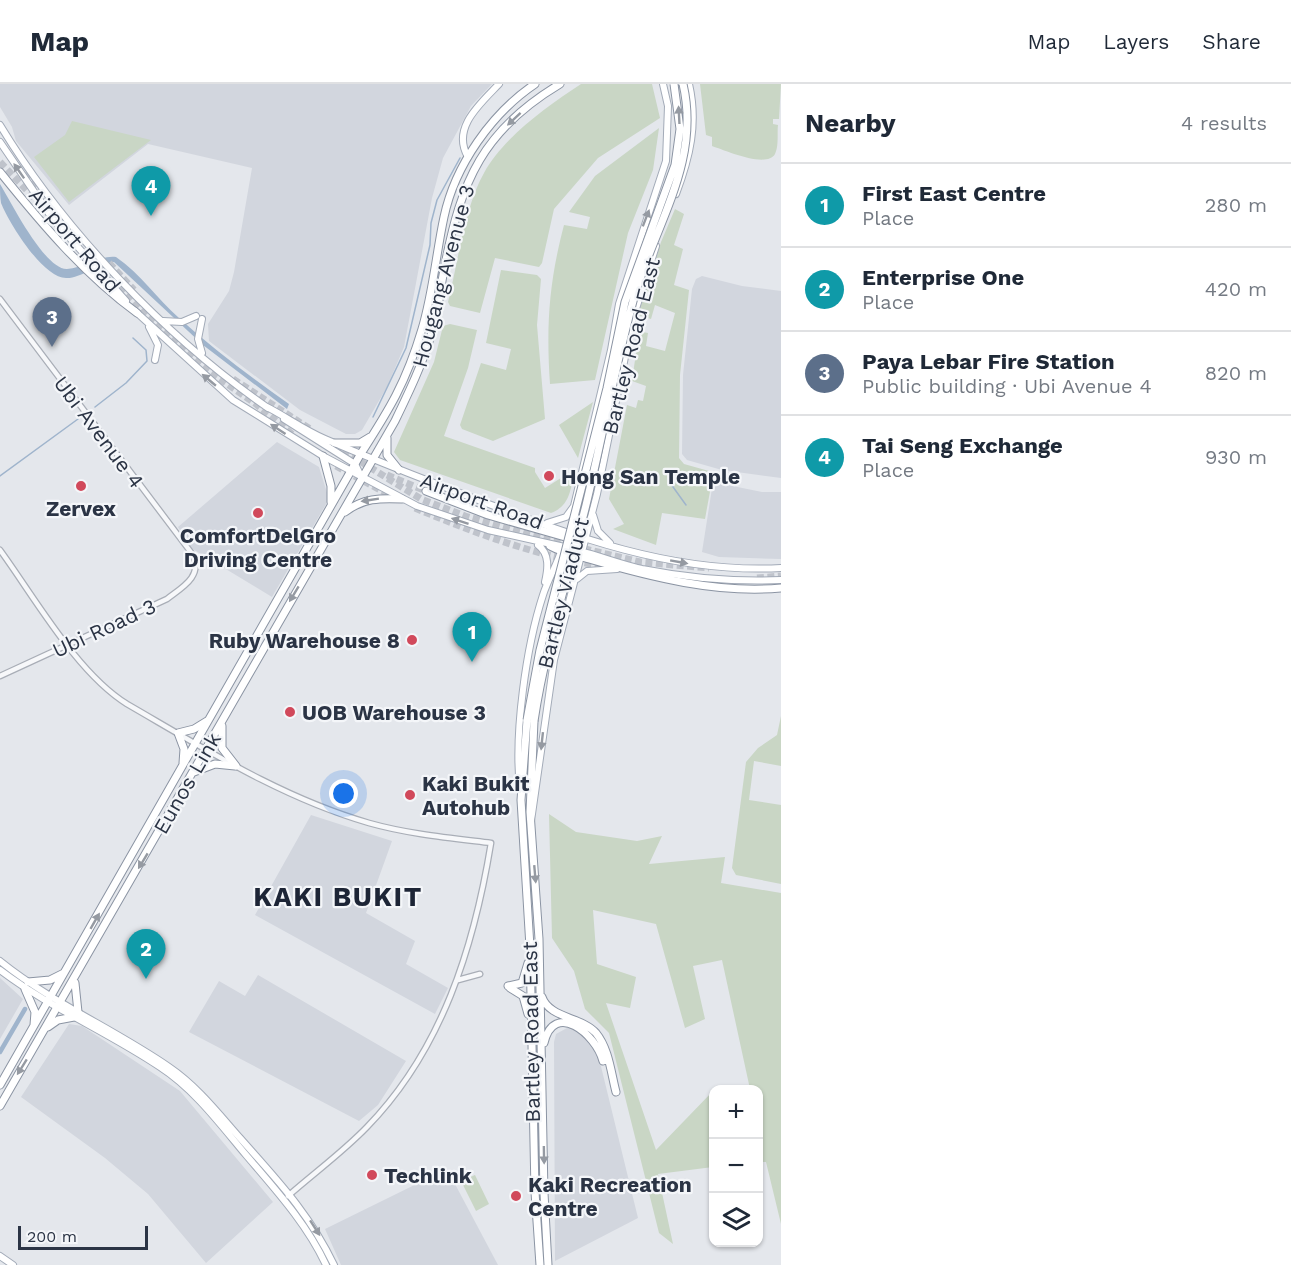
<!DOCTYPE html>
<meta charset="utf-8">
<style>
body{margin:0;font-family:"Work Sans",sans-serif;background:#f6f6f7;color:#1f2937}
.controls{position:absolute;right:18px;bottom:18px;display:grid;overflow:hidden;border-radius:12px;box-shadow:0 2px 4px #0004}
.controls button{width:54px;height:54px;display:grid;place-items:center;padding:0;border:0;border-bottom:2px solid #e0e1e3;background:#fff;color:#1f2937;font:30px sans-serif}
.scale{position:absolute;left:18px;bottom:15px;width:130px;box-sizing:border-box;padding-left:6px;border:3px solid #2b3445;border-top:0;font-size:16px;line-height:21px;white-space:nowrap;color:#2b3445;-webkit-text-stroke:4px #f4f6f9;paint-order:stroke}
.you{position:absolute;left:344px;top:710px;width:21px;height:21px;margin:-15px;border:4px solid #fff;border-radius:50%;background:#1a73e8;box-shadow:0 0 0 9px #1a73e833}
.badge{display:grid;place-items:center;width:39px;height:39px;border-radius:50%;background:#1a73e8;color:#fff;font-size:20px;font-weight:700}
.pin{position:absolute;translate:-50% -50px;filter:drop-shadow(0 2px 3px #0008)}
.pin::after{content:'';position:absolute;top:32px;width:21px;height:18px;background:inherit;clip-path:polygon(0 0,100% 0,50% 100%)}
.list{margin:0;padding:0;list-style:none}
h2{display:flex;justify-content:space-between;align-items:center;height:78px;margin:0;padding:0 24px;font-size:26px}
h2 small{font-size:20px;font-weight:400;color:#747a83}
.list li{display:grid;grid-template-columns:39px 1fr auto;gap:18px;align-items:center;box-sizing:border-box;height:84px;padding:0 24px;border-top:2px solid #e0e1e3}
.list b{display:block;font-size:22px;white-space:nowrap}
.list p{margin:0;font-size:20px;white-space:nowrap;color:#747a83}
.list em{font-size:20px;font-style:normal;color:#747a83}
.icon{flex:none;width:33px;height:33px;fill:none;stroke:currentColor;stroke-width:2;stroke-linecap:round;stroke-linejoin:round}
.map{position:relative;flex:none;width:781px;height:1181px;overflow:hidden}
header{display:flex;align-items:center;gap:36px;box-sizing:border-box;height:84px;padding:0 30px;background:#fff;border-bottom:2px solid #e0e1e3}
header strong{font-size:28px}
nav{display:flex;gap:33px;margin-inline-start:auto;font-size:21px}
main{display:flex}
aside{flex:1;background:#fff}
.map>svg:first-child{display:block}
</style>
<header>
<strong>Map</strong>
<nav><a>Map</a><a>Layers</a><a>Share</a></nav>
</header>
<main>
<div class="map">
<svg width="781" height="1181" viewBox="0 0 781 1181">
<rect width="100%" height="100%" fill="#e4e7ec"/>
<!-- built -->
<path fill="#d2d6de" d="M0 0H492L471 22 443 74 432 114 404 263 387 303 362 346 355 350H346L300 326 209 257 208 240 229 207 234 188 252 84 148 60 69 121 16 57 12 43 0 23Z
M702 192 742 202 781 207V394L722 386 687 376 682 370 683 291 692 205 696 195Z
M277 358 319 383 329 415 272 513 191 464 178 443Z
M713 398 762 408H781V475L719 473 702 468Z
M311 731 392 757 366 829 415 857 406 880 448 904 435 930 255 831Z
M258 891 406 977 378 1021 359 1037 189 948 219 897 245 912Z
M0 894 23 915 0 955Z
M69 940 82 942 180 1007 273 1118 206 1179 148 1110 105 1074 21 1013Z
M567 944H576L597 966 638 1134 555 1177 554 958 556 950Z
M447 1085 498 1181H341L325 1145Z"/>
<!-- green -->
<path fill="#c9d6c5" d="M581 0H652L660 34 598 74 554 125 542 179 539 183 495 174 480 229 450 222 448 218C458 179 464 124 484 89 503 54 547 22 581 0Z
M700 0H781L779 35H773V40L778 41C777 49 779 62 775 70 767 85 724 66 712 62V53L706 51Z
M72 37 151 56 69 118 34 73 65 51Z
M659 44 653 86 628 149 595 296 550 300C546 241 549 198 564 141L587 145 590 133 569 128 595 92Z
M675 125 684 130 674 161 683 165 674 201 689 206 680 291 679 374 684 380 709 387 706 400 711 402 705 435 662 429 656 461 613 445 624 440 609 415 627 321 636 324 638 316 643 317 646 302 632 297 640 241 644 242 643 248 648 249 646 262 665 267 675 229 655 221 651 235 638 231 661 158Z
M501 186 537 191 541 195 537 241 545 335 493 357 462 345 460 341 481 279 506 286 511 265 486 259Z
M450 240 477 246 468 284 444 352 535 384V388L545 404 572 387 574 391C570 408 569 422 551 429L400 376 394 368 434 278 443 242Z
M593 318 578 374 559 341Z
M781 632V682L754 677 749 716 781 721V800L736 791 732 784 746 678 758 664 777 651Z
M549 730 576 748 637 757 662 752 649 780 725 773 721 799 781 809V1140L766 1078H759L758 1006 750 1005 722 876 693 882 705 935 685 944 656 840 593 826 597 880 636 893 630 924 606 919 656 1066 713 1007V1083L658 1090 673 1160 659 1149 609 949 585 925 574 887 552 854Z
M475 1091 489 1120 476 1127 461 1097Z"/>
<!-- water -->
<path fill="#9fb4cc" d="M0 100C11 118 45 186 67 185 83 184 100 171 116 173 141 190 157 215 179 234 214 266 251 293 289 320L287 325 203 261 114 178C98 180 79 195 66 194 43 194 9 139 1 119 0 113 0 106 0 100Z"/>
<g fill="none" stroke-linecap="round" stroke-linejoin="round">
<!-- stream -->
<path stroke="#9fb4cc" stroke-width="1.5" d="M95 323 126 299 147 277 146 266 133 254
M373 333 406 264 430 161 431 139 437 116 460 74
M672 391 704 400
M0 392 78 335
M668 396 686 421"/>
<!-- canal -->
<path stroke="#9fb4cc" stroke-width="4.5" d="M0 968 25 925"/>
<!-- highway-tunnel -->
<path stroke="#bfc3cb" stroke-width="7" stroke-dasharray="7 3.5" stroke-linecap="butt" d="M0 78 41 121
M24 90 52 119
M90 173 150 236 203 283 256 320 293 351
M109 179 134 206
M233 295 310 345
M334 361 421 415 465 432 547 456 640 478 709 484
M336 382 397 415
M387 391 426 407
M415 424C475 449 541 474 605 482
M757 494 781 492"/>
<!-- minor casing -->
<g stroke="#a9aeb7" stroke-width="7">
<path id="minor" d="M0 215 193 471C203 493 181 504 167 515L0 592
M0 466C35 514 77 589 127 620 205 665 282 714 369 739 408 750 450 754 491 759 474 863 442 966 367 1043 343 1068 314 1089 288 1112
M458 896 480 890"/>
</g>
<!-- major casing -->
<g stroke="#a3abb8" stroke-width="8">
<path id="major" d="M0 41C65 148 166 253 268 324
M0 58 52 134 126 217
M468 73C451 44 480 20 499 0
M676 110C690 73 698 39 689 0
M135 227 233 316 323 372 417 422 488 446 569 464
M202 235 198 255 202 269
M163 237 182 238 196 232
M149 243 158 261 155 276
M265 322C285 332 304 346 325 355 374 376 423 395 473 414 572 452 673 490 781 484
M284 335 355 380 361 392
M593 431 598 447 610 459
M547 439 566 433 574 422 611 266 619 220 666 77 668 22 663 0
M538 461C550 470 548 485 545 498
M579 467C600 472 620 480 642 485 688 494 734 498 781 496
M577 495 587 487 617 485
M520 703C514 650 526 563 543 511 548 495 557 481 562 465
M531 737 554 576 597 410 633 234 656 162
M0 877C52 919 114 945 169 983 197 1002 218 1029 240 1054 277 1096 309 1129 334 1181
M0 886C50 924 108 948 160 983 194 1005 220 1040 246 1071 275 1105 307 1140 326 1181
M0 1172 13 1181"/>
</g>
<!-- highway casing -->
<g stroke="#8b94a3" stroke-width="9">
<path id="highway" d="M0 88C41 139 84 190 137 229
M387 354V371L399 386
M335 359H360L370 353
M323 372 331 402V418
M426 407 488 431 565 453 582 468
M345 428C363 414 380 414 402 415
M550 462C563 469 576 471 589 475 650 493 718 510 781 504
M527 636 521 716 530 863 535 1108 540 1181
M534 637 530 728 539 855 544 1109 548 1181
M222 642V664L236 682
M183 679 184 665 178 649 194 645 207 637
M194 688 215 680 235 682
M28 898 50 896 64 889
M75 899 78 928
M508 902 522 899 528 879
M510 904 523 912 528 930
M25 905 35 928 34 941
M542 913C549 934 582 933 596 949 609 965 611 989 616 1008
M48 943 58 936 74 933
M544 959C554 916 596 950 603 977
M0 1001 360 371C389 326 406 299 422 245 433 209 436 170 444 133 455 81 492 29 535 0
M0 1022 395 337C409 308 423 279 432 248 439 227 440 203 445 181 461 97 483 46 560 0"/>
</g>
<!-- minor -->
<use href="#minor" stroke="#f7f8fa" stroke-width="4.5"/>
<!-- major -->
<use href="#major" stroke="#fff" stroke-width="6"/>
<!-- highway -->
<use href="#highway" stroke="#fff" stroke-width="7"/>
<!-- highway-bridge casing -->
<g stroke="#8b94a3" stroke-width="9" stroke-linecap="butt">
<path id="highway-bridge" d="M527 636 540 566 607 304 625 218 675 81 680 45 674 0
M534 637C545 564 568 493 586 421 602 355 614 287 632 221 651 146 702 81 683 0"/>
</g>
<!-- highway-bridge -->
<use href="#highway-bridge" stroke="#fff" stroke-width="7"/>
</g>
<!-- one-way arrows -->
<defs><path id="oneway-solid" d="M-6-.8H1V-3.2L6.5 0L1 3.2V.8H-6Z" transform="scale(1.5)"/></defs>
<g fill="#959aa2">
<use href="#oneway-solid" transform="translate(679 31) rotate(-93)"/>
<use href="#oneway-solid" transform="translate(514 35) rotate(137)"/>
<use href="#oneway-solid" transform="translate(19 87) rotate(-125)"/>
<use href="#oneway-solid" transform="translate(646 134) rotate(-69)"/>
<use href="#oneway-solid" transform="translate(209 296) rotate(-140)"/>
<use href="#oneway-solid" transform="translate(278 345) rotate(-147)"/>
<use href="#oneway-solid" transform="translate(370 416) rotate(171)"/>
<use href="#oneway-solid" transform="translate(460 437) rotate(-162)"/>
<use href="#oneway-solid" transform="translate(679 478) rotate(10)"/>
<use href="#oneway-solid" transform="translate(294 510) rotate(121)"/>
<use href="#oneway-solid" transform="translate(542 657) rotate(96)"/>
<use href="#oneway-solid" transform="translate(143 777) rotate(121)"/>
<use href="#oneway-solid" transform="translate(535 790) rotate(85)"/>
<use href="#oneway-solid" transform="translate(95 837) rotate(-60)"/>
<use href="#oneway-solid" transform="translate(22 983) rotate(122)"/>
<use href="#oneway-solid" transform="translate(544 1071) rotate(89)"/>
<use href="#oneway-solid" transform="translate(315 1144) rotate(57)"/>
</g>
<!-- markers -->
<g fill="#d1495b" stroke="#f4f6f9" stroke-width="2">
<circle cx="549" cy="392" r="6"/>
<circle cx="81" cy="402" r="6"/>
<circle cx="258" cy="429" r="6"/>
<circle cx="412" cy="556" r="6"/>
<circle cx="290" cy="628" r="6"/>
<circle cx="410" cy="711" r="6"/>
<circle cx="372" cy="1091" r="6"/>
<circle cx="516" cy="1112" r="6"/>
</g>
<g text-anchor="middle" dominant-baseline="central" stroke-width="4.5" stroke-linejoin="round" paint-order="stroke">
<!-- street labels -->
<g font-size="21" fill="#2b3445" stroke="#f4f6f9">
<text transform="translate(75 156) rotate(50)">Airport Road</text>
<text transform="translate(443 192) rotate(-75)">Hougang Avenue 3</text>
<text transform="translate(631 262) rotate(-76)">Bartley Road East</text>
<text transform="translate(99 348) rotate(53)">Ubi Avenue 4</text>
<text transform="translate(482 417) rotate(20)">Airport Road</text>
<text transform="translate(563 509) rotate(-76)">Bartley Viaduct</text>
<text transform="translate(104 544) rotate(-25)">Ubi Road 3</text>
<text transform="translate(187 699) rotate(-60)">Eunos Link</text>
<text transform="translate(531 948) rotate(-91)">Bartley Road East</text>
</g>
<!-- poi labels -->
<g font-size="21" font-weight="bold" fill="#2b3445" stroke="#f4f6f9" text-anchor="start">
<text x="561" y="392">Hong San Temple</text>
<text x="81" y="424" text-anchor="middle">Zervex</text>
<text x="258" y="451" text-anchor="middle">ComfortDelGro<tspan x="258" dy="24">Driving Centre</tspan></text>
<text x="400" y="556" text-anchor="end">Ruby Warehouse 8</text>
<text x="302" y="628">UOB Warehouse 3</text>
<text x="422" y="699">Kaki Bukit<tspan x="422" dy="24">Autohub</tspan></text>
<text x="384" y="1091">Techlink</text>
<text x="528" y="1100">Kaki Recreation<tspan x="528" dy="24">Centre</tspan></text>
</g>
<!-- district labels -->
<g font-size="27" font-weight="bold" letter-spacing="1.5" fill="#1d2536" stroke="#f4f6f9">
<text x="338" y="813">KAKI BUKIT</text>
</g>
</g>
</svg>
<div class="controls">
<button>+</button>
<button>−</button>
<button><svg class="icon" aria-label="layers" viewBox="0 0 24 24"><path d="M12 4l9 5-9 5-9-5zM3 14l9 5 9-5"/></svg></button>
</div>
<div class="scale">200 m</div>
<div class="you"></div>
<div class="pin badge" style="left:472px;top:578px;background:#0f9aa8">1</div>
<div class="pin badge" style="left:146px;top:895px;background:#0f9aa8">2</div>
<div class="pin badge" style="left:52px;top:263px;background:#5c6f8a">3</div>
<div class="pin badge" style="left:151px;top:132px;background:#0f9aa8">4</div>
</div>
<aside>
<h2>Nearby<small>4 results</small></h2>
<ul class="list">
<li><span class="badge" style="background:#0f9aa8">1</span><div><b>First East Centre</b><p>Place</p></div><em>280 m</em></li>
<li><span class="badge" style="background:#0f9aa8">2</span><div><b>Enterprise One</b><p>Place</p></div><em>420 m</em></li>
<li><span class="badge" style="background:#5c6f8a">3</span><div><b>Paya Lebar Fire Station</b><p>Public building · Ubi Avenue 4</p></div><em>820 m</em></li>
<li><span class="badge" style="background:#0f9aa8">4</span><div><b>Tai Seng Exchange</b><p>Place</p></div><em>930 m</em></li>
</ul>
</aside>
</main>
